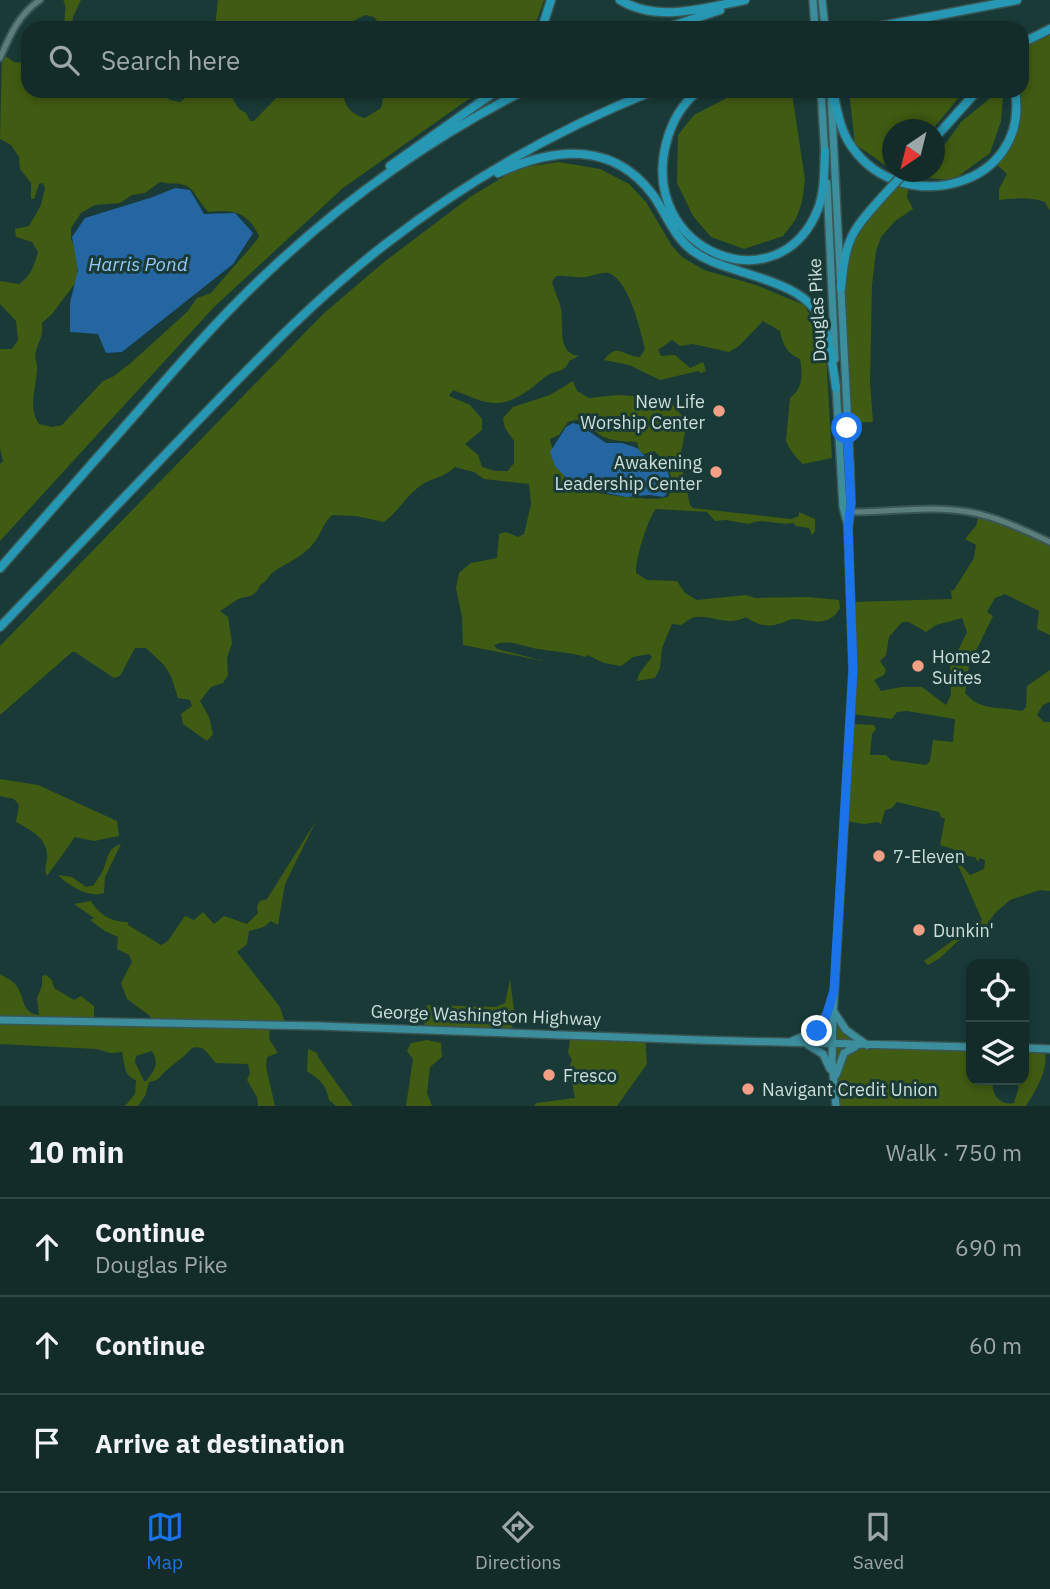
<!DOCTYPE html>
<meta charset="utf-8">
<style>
body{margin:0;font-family:"IBM Plex Sans",sans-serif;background:#203835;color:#f1f3f6}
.controls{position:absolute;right:21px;bottom:21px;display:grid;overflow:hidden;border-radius:14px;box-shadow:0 4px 10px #0003}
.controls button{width:63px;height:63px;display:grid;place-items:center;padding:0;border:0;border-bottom:2px solid #324846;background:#132c29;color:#f1f3f6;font:35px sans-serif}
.compass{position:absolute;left:882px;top:119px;width:63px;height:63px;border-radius:50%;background:#132c29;box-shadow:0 4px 10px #0003;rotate:215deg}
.stop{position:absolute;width:21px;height:21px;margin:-16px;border:5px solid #1a73e8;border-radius:50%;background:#fff}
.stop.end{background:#1a73e8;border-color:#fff;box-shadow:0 2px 7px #0008}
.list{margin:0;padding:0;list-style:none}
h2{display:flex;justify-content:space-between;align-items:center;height:91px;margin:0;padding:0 28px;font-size:30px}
h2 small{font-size:23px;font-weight:400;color:#9da7a8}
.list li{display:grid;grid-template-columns:46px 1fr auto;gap:21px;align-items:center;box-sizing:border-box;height:98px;padding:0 28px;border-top:2px solid #324846}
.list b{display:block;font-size:26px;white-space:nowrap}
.list p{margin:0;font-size:23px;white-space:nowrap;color:#9da7a8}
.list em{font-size:23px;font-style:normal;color:#9da7a8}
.icon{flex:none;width:38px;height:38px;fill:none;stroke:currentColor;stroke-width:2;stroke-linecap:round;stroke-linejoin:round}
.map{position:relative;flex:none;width:1050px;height:1106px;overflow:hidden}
.search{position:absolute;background:#132c29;box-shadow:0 4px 10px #0003;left:21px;right:21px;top:21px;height:77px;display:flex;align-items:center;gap:18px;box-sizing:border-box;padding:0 24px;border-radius:21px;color:#9da7a8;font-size:26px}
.sheet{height:385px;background:#132c29}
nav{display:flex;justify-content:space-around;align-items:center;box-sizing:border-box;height:98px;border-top:2px solid #324846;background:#132c29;font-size:19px;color:#9da7a8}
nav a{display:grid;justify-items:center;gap:4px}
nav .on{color:#1a73e8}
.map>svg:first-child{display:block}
</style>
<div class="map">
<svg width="1050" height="1106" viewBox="0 0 1050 1106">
<rect width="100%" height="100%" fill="#193a37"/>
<!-- green -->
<path fill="#405c12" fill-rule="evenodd" d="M63 0H81L73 17 72 28H67C61 19 69 8 63 0Z
M218 0H544L534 28H386L381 26 374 17 365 15 353 21 349 28H215Z
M1050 30V211L1045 202C1030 197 1014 198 999 200V189L1007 174 994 162 1013 134 1017 91H1022V43Z
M2 54 14 62 28 63V91H147L164 94 170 100 180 102 194 91H228L239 109 246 113 250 121H254L283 91H334L343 94C346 108 351 114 365 118L381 108 383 98 380 91H480L343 188 214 307 0 541V464L3 461 0 448V349H12L18 340 16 321 0 304V281L19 284C31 276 34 266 38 252L32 242 16 237 15 229 29 226 41 205 45 188 43 183 39 184 34 199H31V183L20 169 19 157 11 145 0 139ZM160 182C170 185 177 182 184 185 194 187 200 205 209 212 233 209 248 212 259 236L257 240 211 293 197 298 188 311 132 362 114 376 103 381 62 425 52 427 39 424C27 407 37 386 37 368 37 362 34 356 36 351 40 338 43 337 42 323L52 314 76 282 80 280 77 271 80 259 71 239V228L81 213 95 205 120 203 132 195 145 193Z
M740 91H790L792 93 805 180 802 202 796 219 783 236 744 249 711 237 693 216 677 183 678 135 694 115Z
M849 91H964L933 129 892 130V170L855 144Z
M994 95 1003 96 1001 121 990 153 953 180 914 177V172H934L935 152 946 143 961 122Z
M559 162 600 169 629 184 646 202 672 246 682 257 704 270 756 285 804 305 822 335 826 354 832 458 803 464C795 457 790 450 786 441L790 398C803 388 803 375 800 359 787 353 783 346 780 331L763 321 739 346 729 352 693 344 680 346 672 340 658 350 661 356 675 355 690 368 703 362 706 371 701 373 698 371 660 380 629 365 604 360C618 341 624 357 640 357L645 349C640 329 630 285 611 274 603 270 592 277 584 277 574 278 566 275 556 276L552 282C554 291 559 299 561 309 564 323 556 354 579 356L569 361C566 372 557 370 548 375 540 380 533 388 526 392 496 412 483 401 453 390L449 396 470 405 482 419V430L465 444 478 455 482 467 495 471H508L514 463V441L505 428 503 418 513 407 550 395 573 381 577 391 589 398 617 395 667 398 687 422 680 458 690 505 693 508 791 519 799 516V512L815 519V531L812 535 809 528 796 526 793 523C778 526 762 517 749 524L726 520 715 521 707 512 656 509C648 518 635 560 636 573L647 580 677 581 685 593 697 600 746 595 755 598 808 597 839 600 840 608C828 628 813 620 794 619 788 619 784 623 778 624 767 628 755 624 746 617 727 627 713 615 696 617 691 617 685 623 681 625L672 624 662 648 660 668 655 678 637 681 639 674 652 657 649 654 633 657 621 666 604 663 587 655 585 657C569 652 555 652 539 649 523 647 509 638 494 645L497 649 544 661 463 645 462 617 456 588 459 573 471 563 497 558 499 534 506 532 518 537 524 534 531 504 529 484 484 479 474 472 455 467C442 479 430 478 420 486 406 496 398 512 384 522L356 516 332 515C323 523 321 535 313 544 303 556 289 562 276 570 269 574 267 582 260 585 256 596 251 596 241 598 235 600 227 607 220 611L228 617 232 643 227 658 228 675 223 683 211 687 200 701 209 717 213 734 207 741 183 724 181 714 192 706 190 700 178 698 171 676 164 665 146 648H135L120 676 114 678 75 652H72L0 715V646L323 314 384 262 470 197 518 168ZM575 420 588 421C597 441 617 441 637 442L639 451 644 454 654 451C667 461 678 482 668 497 650 503 585 492 566 485 567 475 552 454 550 439L559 435 568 422Z
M898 180 909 183 907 197 913 209 895 221 881 237 876 251 872 285 870 383 873 422 851 423 844 271 848 244Z
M979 515 995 519 1050 543V635L1037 629 1039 611 1005 594 995 598 987 612 993 616 969 665 965 693C981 712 999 706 1022 711L1026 707 1027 686 1050 670V702L1043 705 1037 715 1044 722H1050V891L1040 890 1010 900 995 913 986 926 958 941 940 958 928 965 924 961 982 920 958 865H961L970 875 984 869 985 860 980 858 978 862 975 857 967 856 965 853 940 845 945 819 941 817 939 812 897 802 892 808 885 810 881 824 878 822 864 824 845 821 852 724 874 725 876 729 872 734 870 755H886L891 760 926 765 930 761 933 740 953 742 955 719 907 711 897 712 892 719 851 714 852 602 952 599 951 591 954 590 974 558 976 545 965 539 976 526ZM962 618 967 632 950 667 951 695 946 705 922 687H901L881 691 874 680 884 675 886 670 880 661 886 655 889 637 902 622H909L926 632 936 625Z
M0 779 38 785 117 821 119 836 94 841 75 837 47 876C44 869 46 867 47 859 49 839 31 830 16 822L19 805 14 799 0 796Z
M316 821 285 884 278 925 271 921 264 927 249 931 247 944 237 952 280 1007 285 1023 270 1025 269 1039 278 1053 267 1057 266 1067 275 1106H258L257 1097 247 1080 250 1073 248 1064 216 1063C208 1056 206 1044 192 1048 182 1060 170 1065 159 1078 156 1081 153 1081 149 1082L145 1096 138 1106H125L135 1094 136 1080C123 1076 125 1063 122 1052L110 1053 97 1049 0 1044V974C4 977 12 980 15 984 25 995 21 1014 39 1015L37 998 42 986V976L46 975 52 980 54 988 74 1000 81 996 94 1006V1020L151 1021 150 1016 127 999 121 983 132 962 129 955 117 949 118 937 105 931 90 920 94 918 74 904 91 901C100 916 112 922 128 922V925L161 945 168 941 185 916 194 920 203 912 214 924 224 916 247 924 258 913 257 906 260 901 267 899ZM152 1051C160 1064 154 1071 146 1081H144L135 1062 136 1056Z
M121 844 105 877 104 893C88 898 69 886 58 875L72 877 86 887 94 885C97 879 102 874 104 868 108 857 108 848 121 844Z
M510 979 514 1010 512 1031 424 1028 427 1005 496 1007 505 1003Z
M830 1003 841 1026 868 1042 971 1046V1080H997L993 1083C991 1096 1002 1106 1014 1103L1019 1087 1014 1081 1006 1080H1024V1048L1044 1049C1050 1068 1036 1090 1026 1106H835L832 1042 795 1039 815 1033Z
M571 1033 645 1036 647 1064 617 1106H534L536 1103 575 1098 569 1067 572 1060 568 1053Z
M427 1040 441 1043 442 1057 430 1067 427 1093 432 1106H406L413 1059 407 1051 411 1043Z
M308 1049 317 1053 318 1057 353 1106H336L329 1100C326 1084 320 1080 307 1071Z"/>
<!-- water -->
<path fill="#2366a1" d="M175 188 190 190 204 214 235 213 253 233 233 264 122 352 106 353 98 334 70 332V303L78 270 72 237 85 218 153 197Z
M573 423 580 425 606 443H622L637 448 649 460 655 456 663 458C668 473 675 484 664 497L649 495 626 497 575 487 555 466 550 452 566 427Z"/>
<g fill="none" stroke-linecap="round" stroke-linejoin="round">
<!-- minor casing -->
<g stroke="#395654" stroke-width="9">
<path id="minor" d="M0 58C10 35 19 14 40 0
M851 512C890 512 931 505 969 512 998 517 1024 530 1050 542"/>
</g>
<!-- major casing -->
<g stroke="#395654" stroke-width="10">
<path id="major" d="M813 0 815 28
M822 0 825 28
M821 91 825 157
M831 95 850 467 851 503 849 524
M827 183 835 359
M834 1012 846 1030 867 1045
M0 1020 319 1026 699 1040 971 1047
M790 1042 817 1030 827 1014 832 998
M808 1045 823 1054 830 1069
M1024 1048 1050 1049
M836 1075 844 1053 855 1047
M836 1106 832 1061 833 1016 853 670 848 526 843 507 836 385"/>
</g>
<!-- highway casing -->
<g stroke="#395654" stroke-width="11">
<path id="highway" d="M620 0C658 23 704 8 745 0
M542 28 551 0
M666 28 720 10
M871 28 1017 0
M899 28 929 25 954 28
M1022 43 1050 29
M698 91C681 105 671 123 666 144 639 252 779 307 818 209 825 191 824 170 825 151
M833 91C837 110 840 131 852 147 902 219 1031 187 1015 91
M934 139 977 91
M390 166 496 91
M498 173C553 148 612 140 653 195 667 215 673 236 693 251 708 262 725 266 742 272 821 296 825 308 836 388
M841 288C846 238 850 233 883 196
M0 568C47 514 94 461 141 408 182 361 222 315 268 272 344 200 430 139 523 91
M0 627C62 562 125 497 187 432 251 366 314 299 387 243 468 180 558 129 653 91"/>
</g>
<!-- minor -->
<use href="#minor" stroke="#5c7e7b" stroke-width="5"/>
<!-- major -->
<use href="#major" stroke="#3c8e9d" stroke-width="7"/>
<!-- highway -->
<use href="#highway" stroke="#2698b4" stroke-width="8"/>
<!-- highway-bridge casing -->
<g stroke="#395654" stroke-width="11" stroke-linecap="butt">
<path id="highway-bridge" d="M883 196 905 172"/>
</g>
<!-- highway-bridge -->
<use href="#highway-bridge" stroke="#2698b4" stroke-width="8"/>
</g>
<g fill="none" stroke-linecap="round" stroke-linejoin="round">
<!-- route -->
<path stroke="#1a73e8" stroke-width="9" d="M817 1031 827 1014 834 990 853 670 848 526 851 503 847 428"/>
</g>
<!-- markers -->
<g fill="#f39f85" stroke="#193a37" stroke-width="2.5">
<circle cx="719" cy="411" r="7"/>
<circle cx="716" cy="472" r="7"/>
<circle cx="918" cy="666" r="7"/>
<circle cx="879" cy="856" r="7"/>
<circle cx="919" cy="930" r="7"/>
<circle cx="549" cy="1075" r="7"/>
<circle cx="748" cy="1089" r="7"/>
</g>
<g text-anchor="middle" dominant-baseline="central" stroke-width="6" stroke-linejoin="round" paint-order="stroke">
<!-- street labels -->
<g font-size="18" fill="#cddfdd" stroke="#193a37">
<text transform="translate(817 310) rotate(-93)">Douglas Pike</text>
<text transform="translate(486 1015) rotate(2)">George Washington Highway</text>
</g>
<!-- poi labels -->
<g font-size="18" fill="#cddfdd" stroke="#193a37" text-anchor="start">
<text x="705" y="401" text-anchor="end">New Life<tspan x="705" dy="21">Worship Center</tspan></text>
<text x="702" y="462" text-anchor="end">Awakening<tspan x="702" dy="21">Leadership Center</tspan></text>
<text x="932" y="656">Home2<tspan x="932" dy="21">Suites</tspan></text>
<text x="893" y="856">7-Eleven</text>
<text x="933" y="930">Dunkin'</text>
<text x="563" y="1075">Fresco</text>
<text x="762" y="1089">Navigant Credit Union</text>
</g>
<!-- water labels -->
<g font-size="19" font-style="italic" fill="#96c7f9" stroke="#193a37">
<text x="138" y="264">Harris Pond</text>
</g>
</g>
</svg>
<div class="controls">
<button><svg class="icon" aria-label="locate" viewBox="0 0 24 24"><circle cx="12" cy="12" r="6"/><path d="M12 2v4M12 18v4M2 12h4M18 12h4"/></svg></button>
<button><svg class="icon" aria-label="layers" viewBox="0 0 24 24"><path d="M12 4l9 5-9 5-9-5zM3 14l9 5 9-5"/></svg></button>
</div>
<svg class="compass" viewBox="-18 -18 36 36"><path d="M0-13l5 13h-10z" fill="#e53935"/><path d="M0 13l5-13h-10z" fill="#9da7a8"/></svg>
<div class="stop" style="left:847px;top:428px"></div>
<div class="stop end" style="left:817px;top:1031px"></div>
<div class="search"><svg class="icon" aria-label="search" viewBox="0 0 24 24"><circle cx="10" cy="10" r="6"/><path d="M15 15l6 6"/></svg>Search here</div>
</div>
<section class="sheet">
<h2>10 min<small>Walk · 750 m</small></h2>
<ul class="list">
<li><svg class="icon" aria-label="ahead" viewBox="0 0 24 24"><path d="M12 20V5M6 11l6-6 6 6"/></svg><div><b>Continue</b><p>Douglas Pike</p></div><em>690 m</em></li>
<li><svg class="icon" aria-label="ahead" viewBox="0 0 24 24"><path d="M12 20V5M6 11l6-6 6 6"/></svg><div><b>Continue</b></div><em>60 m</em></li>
<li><svg class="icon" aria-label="arrive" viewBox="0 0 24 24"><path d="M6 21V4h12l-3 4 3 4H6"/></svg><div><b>Arrive at destination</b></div></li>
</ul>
</section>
<nav>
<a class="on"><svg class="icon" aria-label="map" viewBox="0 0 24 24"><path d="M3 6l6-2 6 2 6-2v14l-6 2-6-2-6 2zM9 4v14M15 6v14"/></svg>Map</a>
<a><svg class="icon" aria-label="directions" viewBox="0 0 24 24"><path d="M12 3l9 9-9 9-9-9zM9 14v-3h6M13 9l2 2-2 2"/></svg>Directions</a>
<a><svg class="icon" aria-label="saved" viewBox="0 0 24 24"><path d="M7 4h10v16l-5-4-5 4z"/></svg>Saved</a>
</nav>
